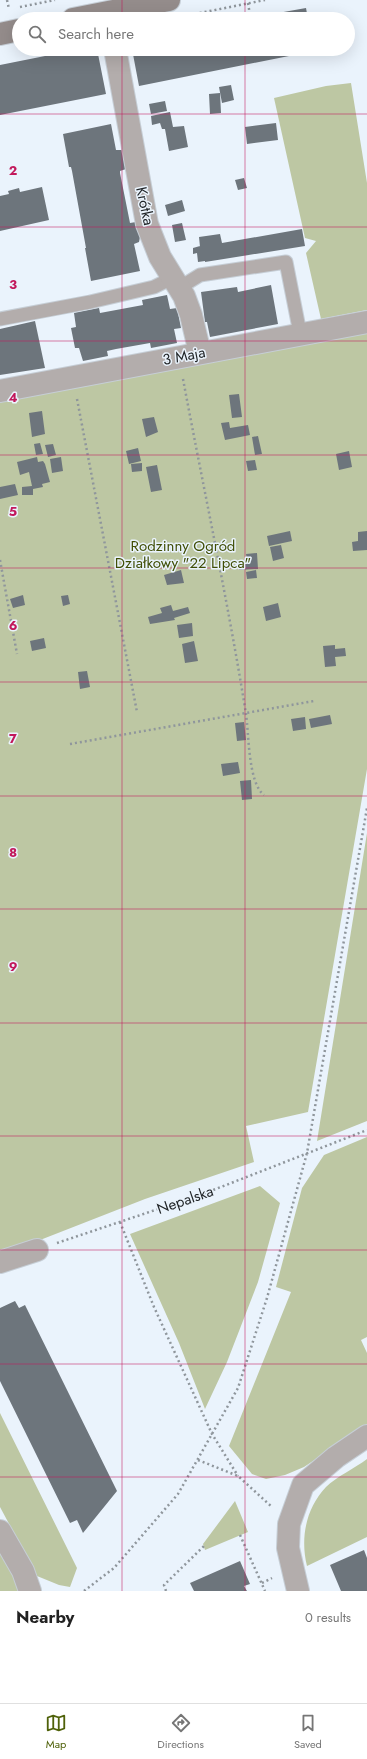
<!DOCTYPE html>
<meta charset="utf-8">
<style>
body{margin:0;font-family:Jost,sans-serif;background:#f2f2f2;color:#222}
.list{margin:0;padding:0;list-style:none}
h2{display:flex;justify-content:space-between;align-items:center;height:52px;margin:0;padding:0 16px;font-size:17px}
h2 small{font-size:13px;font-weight:400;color:#767676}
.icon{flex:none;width:22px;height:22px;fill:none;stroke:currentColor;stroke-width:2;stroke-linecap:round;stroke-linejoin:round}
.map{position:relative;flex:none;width:367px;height:1591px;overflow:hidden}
.search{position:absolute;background:#fff;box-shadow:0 4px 16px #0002;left:12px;right:12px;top:12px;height:44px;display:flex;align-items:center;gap:10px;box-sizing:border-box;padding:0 14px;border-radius:22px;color:#767676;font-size:15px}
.sheet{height:112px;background:#fff}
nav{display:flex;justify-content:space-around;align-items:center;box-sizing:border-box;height:56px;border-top:1px solid #e0e0e0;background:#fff;font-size:11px;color:#767676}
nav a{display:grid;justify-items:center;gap:2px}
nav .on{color:#4f6109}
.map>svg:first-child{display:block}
</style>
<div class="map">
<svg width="367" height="1591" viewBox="0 0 367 1591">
<rect width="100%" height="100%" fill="#eaf3fc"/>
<!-- green -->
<path fill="#bdc7a3" d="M351 83 367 183V310L321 319 306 253 316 241 305 238 274 98 326 86Z
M367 330V769L308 1112 246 1126 254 1162 145 1199 35 1242 0 1253V398Z
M367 833V1121L317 1141Z
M367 1137V1337L361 1340 367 1353V1425L304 1467 285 1475 266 1479 252 1474 229 1446 291 1292 276 1287 302 1188 324 1155Z
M260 1186 280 1203 258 1282 227 1362 205 1409 179 1343 130 1234Z
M0 1413 77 1568 70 1587 59 1585 37 1576 0 1507Z
M367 1459V1537L307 1566C300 1538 306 1508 326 1487 336 1477 355 1468 367 1459Z
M235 1501 248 1532 205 1550 203 1544Z
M0 1549 14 1573 19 1591H0Z"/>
<!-- building -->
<path fill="#6d757c" d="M306 8 308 19H250V18Z
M80 49H97L106 94 0 115V65Z
M132 49H314V51L139 86Z
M231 85 234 100 222 103 219 87Z
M220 93 221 113 210 114 209 94Z
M165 101 167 111 151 114 149 104Z
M170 112 173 127 184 126 188 147 169 151 165 129H162L160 123 152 125 151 116Z
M276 123 278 140 247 144 245 127Z
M111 124 116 150H122L126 164 125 165 126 169 120 171V173L130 223 136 222 140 237 139 242 134 244 140 271 91 281 85 248H86L72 171 71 167H69L63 134Z
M244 178 247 188 238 190 235 180Z
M42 187 49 220 0 231V196L9 194 8 191 19 188 20 192Z
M182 200 185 211 168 216 165 205Z
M182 223 186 240 175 242 172 225Z
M302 229 305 246 205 262V261L198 262 197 253 193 254V248L200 246V247L199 237 220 234 222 243Z
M271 285 278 324 210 337 207 322H205L201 292 237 287 238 292Z
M167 295 170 309 177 308 181 328 174 329 177 343 151 348 150 343 116 349 107 351 108 356 83 361 79 348H75L71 328 76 327 74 313 99 308 100 313 143 305 142 300Z
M35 321 45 368 0 375V329Z
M239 394 242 417 232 418 229 395Z
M42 411 45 434 32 437 29 413Z
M154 417 158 432 146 437 142 419Z
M229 422 230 428 248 425 250 435 225 440 221 423Z
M258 436 262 454 255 455 252 437Z
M40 443 43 454 36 455 34 444Z
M53 444 56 455 48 457 45 445Z
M138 448 141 461 129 464 126 451Z
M349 451 352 467 339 470 336 454Z
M37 457 38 462 43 461 45 464 50 482 42 484 43 487 33 489V495H22V487L32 486 29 472 20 475 17 462Z
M61 457 63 471 52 473 50 459Z
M255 460 257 470 248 471 246 461Z
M142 463V471L132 472 131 464Z
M157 465 162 490 151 492 146 467Z
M15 484 18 495 0 499V487Z
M290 531 292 541 269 546 267 536Z
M367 531V550L353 551 352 542 358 541V532Z
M281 545 284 558 273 561 270 547Z
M257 553 258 569 239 570V560H247L246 554Z
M181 570 184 583 167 585 164 575Z
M256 570 257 578 247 579 246 572Z
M23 595 25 605 13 608 10 599Z
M68 595 70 604 63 606 61 596Z
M278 603 281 617 266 621 263 607Z
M171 605 173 611 188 607 190 613 174 618 175 620 150 624 148 617 162 613 160 608Z
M192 623 193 636 179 638 177 625Z
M44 638 46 648 32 651 30 641Z
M194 641 198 661 185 663 182 644Z
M335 645V649L345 648 346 656 335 657 336 666 325 667 323 646Z
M87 671 90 687 80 689 78 672Z
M330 715 332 724 311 728 309 719Z
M305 717 306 729 293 731 291 719Z
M244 722 246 740 237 741 235 723Z
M238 762 240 773 223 776 221 764Z
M251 780 252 799 242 800 240 781Z
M15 1301 19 1308 25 1305 117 1491 83 1533 77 1520 70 1523 0 1381V1308Z
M364 1550 367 1558V1591H341L330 1565Z
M240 1561 250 1584 244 1586 247 1591H194L190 1583Z"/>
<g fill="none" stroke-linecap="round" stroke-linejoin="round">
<!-- lane casing -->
<g stroke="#c6ced6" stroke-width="15">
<path id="lane" d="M179 288 200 275 286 262 300 333
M0 319 90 302 154 287 172 278"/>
</g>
<!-- street casing -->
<g stroke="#c6ced6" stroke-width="24">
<path id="street" d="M115 49 147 224 160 257 184 296 191 315 200 353
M0 391 367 322
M0 1262 37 1250
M0 1531 23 1571 30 1591
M298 1591 288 1548 289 1524 303 1485 336 1457 367 1436"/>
</g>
<!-- secondary casing -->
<g stroke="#c6ced6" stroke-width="24">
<path id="secondary" d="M73 19 169 0
M0 34 19 30"/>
</g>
<!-- path -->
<path stroke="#8f969c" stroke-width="2.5" stroke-dasharray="2 3" stroke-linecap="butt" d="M7 0 9 9
M248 3 250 15
M20 7 55 0
M185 16 265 0
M183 379C204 491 228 602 246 714 249 734 248 783 264 795
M77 399 137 712
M0 560 17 654
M70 744 314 701
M120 1222 154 1307 212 1434 238 1476
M57 1243 203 1194 367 1130
M198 1460 238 1476 272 1507
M240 1535 265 1591
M262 1583 272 1578
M84 1591 114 1568 178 1494 238 1388 267 1298 307 1153 367 808
M166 1591 164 1585 204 1546"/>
<!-- lane -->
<use href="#lane" stroke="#b3adac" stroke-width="13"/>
<!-- street -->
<use href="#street" stroke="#b3adac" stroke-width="22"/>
<!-- secondary -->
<use href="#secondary" stroke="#948c8b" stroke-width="22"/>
</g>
<!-- grid -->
<path fill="none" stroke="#c2185b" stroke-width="1" stroke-opacity="0.55" d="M122 0V19M245 0V19M122 49V1591M245 49V1591M0 114H367M0 227H367M0 341H367M0 455H367M0 568H367M0 682H367M0 796H367M0 909H367M0 1023H367M0 1136H367M0 1250H367M0 1364H367M0 1477H367"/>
<g text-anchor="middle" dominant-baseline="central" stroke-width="3" stroke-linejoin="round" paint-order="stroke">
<!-- street labels -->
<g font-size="15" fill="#212528" stroke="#eaf3fc">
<text transform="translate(145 206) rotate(78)">Krótka</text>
<text transform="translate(184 356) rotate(-11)">3 Maja</text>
<text transform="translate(185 1200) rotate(-19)">Nepalska</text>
</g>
<!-- park labels -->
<g font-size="15" fill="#3f4d04" stroke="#eaf3fc">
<text x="183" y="546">Rodzinny Ogród<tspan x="183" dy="17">Działkowy "22 Lipca"</tspan></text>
</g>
</g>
<g font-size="13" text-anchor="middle" font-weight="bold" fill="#c2185b" stroke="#eaf3fc" stroke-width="3" stroke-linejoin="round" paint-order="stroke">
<text x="13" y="175">2</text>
<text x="13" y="289">3</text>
<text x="13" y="402">4</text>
<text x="13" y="516">5</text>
<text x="13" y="630">6</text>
<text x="13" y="743">7</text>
<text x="13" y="857">8</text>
<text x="13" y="971">9</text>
</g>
</svg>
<div class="search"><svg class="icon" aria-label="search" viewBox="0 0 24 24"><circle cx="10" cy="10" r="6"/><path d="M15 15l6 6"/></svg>Search here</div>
</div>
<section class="sheet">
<h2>Nearby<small>0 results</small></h2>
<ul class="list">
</ul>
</section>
<nav>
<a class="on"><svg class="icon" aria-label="map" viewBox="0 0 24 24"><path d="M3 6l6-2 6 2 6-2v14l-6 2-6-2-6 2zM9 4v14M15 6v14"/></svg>Map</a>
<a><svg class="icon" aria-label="directions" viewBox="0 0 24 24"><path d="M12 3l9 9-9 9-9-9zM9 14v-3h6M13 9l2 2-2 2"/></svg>Directions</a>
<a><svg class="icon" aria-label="saved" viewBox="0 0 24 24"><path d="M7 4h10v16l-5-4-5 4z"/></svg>Saved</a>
</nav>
